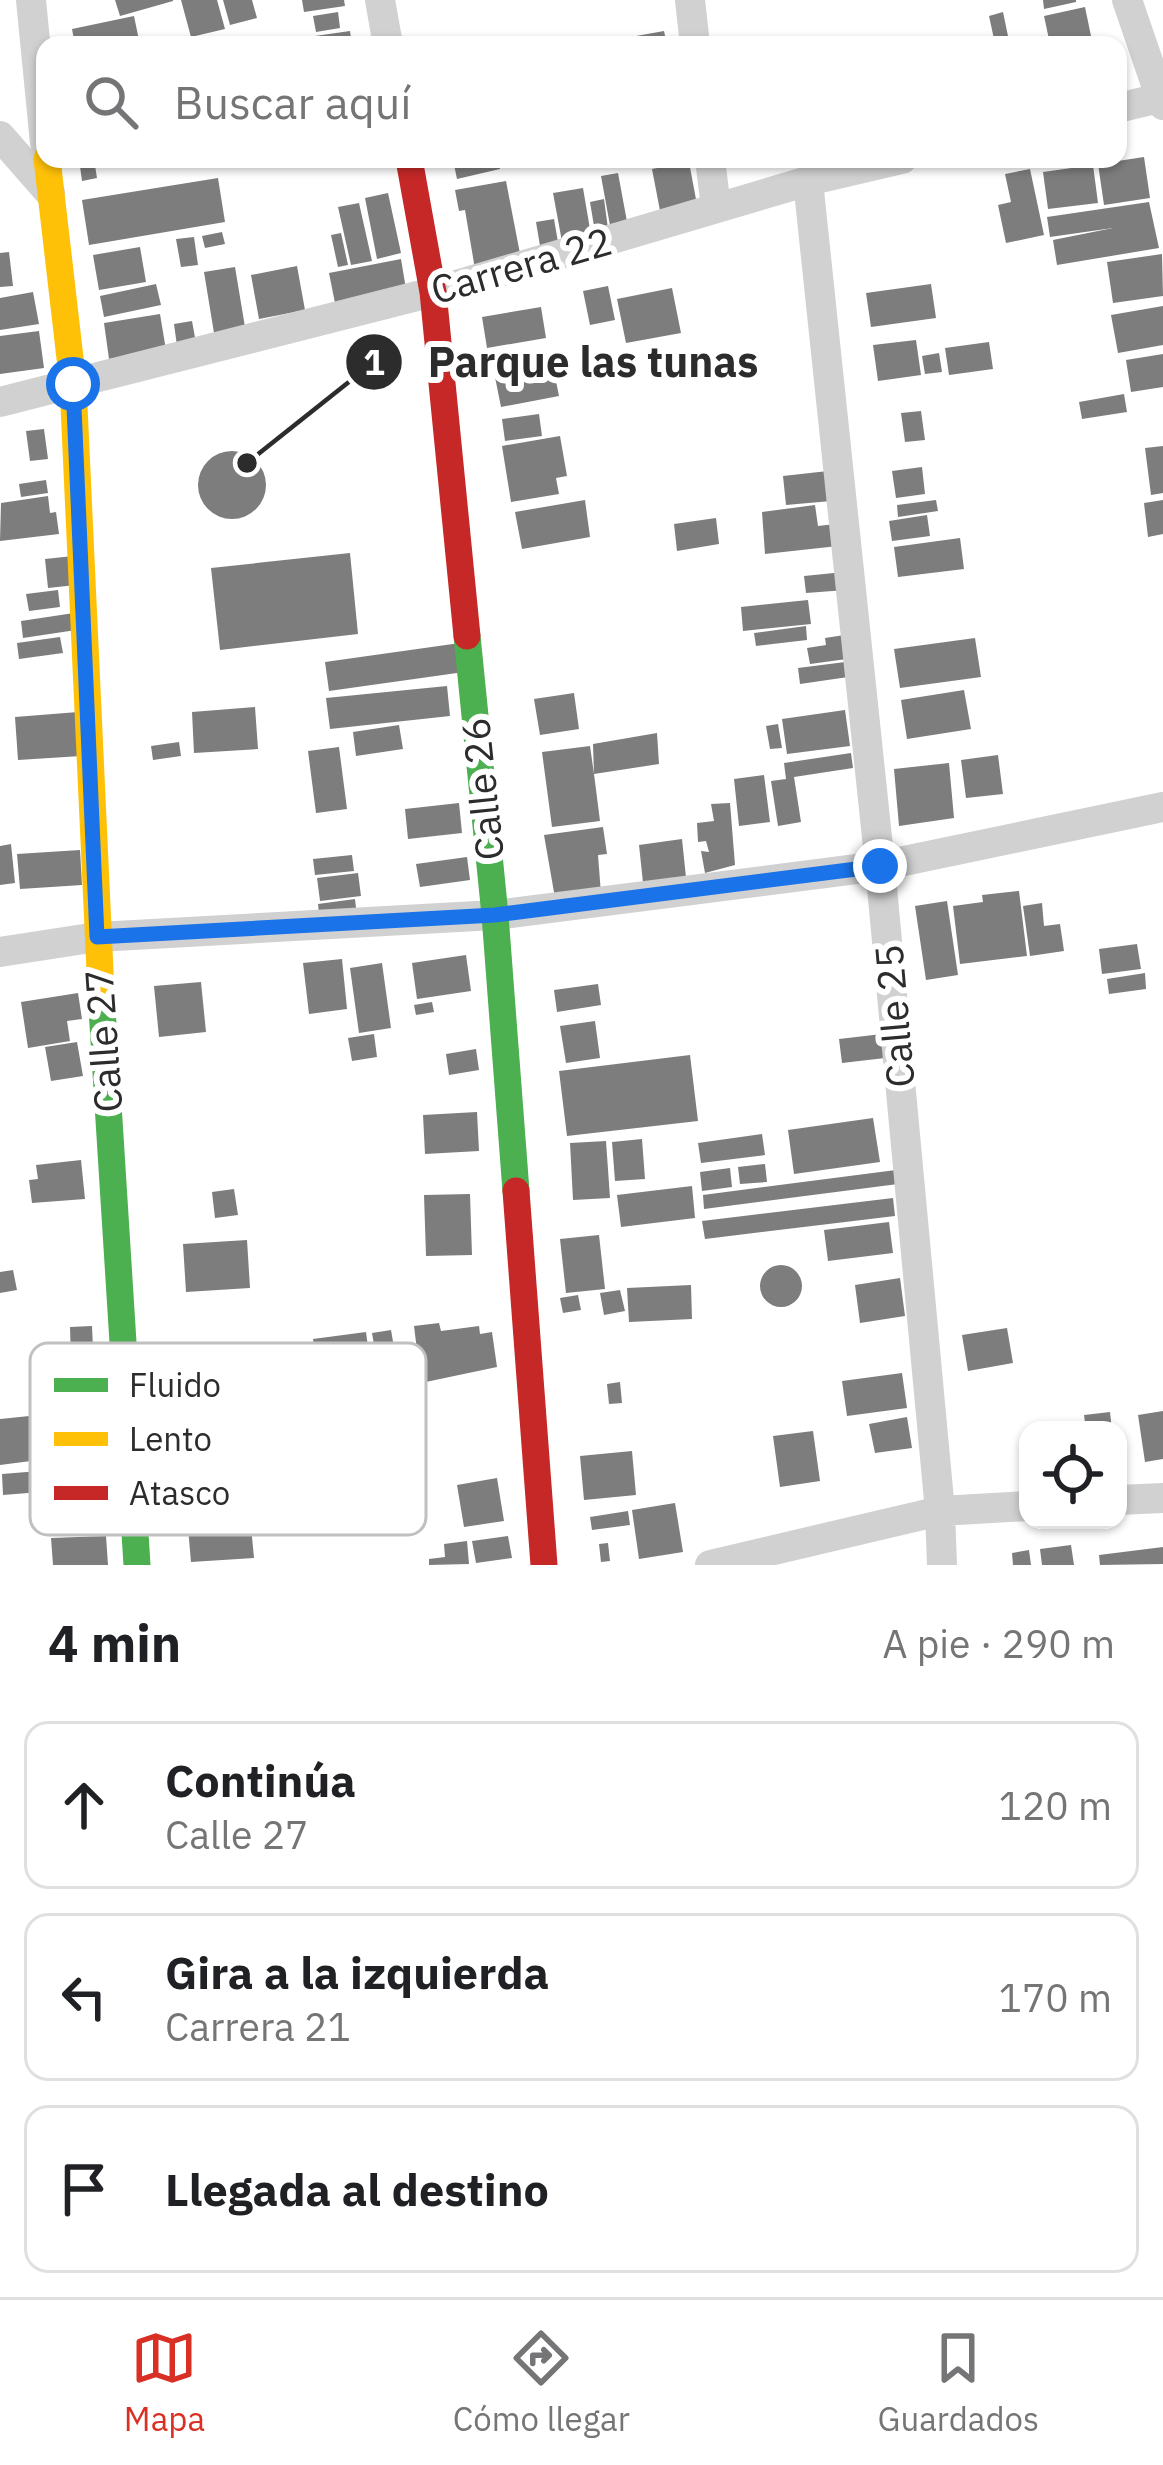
<!DOCTYPE html>
<html lang="es">
<meta charset="utf-8">
<style>
body{margin:0;font-family:"IBM Plex Sans",sans-serif;background:#f2f2f2;color:#202124}
.controls{position:absolute;right:36px;bottom:36px;display:grid;overflow:hidden;border-radius:24px;box-shadow:0 3px 9px #0004}
.controls button{width:108px;height:108px;display:grid;place-items:center;padding:0;border:0;border-bottom:3px solid #e0e0e0;background:#fff;color:#202124;font:60px sans-serif}
.stop{position:absolute;width:36px;height:36px;margin:-27px;border:9px solid #1a73e8;border-radius:50%;background:#fff}
.stop.end{background:#1a73e8;border-color:#fff;box-shadow:0 3px 12px #0008}
.list{margin:0;padding:0;list-style:none}
h2{display:flex;justify-content:space-between;align-items:center;height:156px;margin:0;padding:0 48px;font-size:51px}
h2 small{font-size:39px;font-weight:400;color:#757577}
.list li{display:grid;grid-template-columns:78px 1fr auto;gap:36px;align-items:center;box-sizing:border-box;height:168px;margin:0 24px 24px;padding:0 24px;border:3px solid #e0e0e0;border-radius:24px}
.list b{display:block;font-size:45px;white-space:nowrap}
.list p{margin:0;font-size:39px;white-space:nowrap;color:#757577}
.list em{font-size:39px;font-style:normal;color:#757577}
.icon{flex:none;width:66px;height:66px;fill:none;stroke:currentColor;stroke-width:2;stroke-linecap:round;stroke-linejoin:round}
.map{position:relative;flex:none;width:1163px;height:1565px;overflow:hidden}
.search{position:absolute;background:#fff;box-shadow:0 3px 9px #0004;left:36px;right:36px;top:36px;height:132px;display:flex;align-items:center;gap:30px;box-sizing:border-box;padding:0 42px;border-radius:24px;color:#757577;font-size:45px}
.sheet{height:732px;background:#fff}
nav{display:flex;justify-content:space-around;align-items:center;box-sizing:border-box;height:168px;border-top:3px solid #e0e0e0;background:#fff;font-size:33px;color:#757577}
nav a{display:grid;justify-items:center;gap:6px}
nav .on{color:#d93025}
.map>svg:first-child{display:block}
</style>
<div class="map">
<svg width="1163" height="1565" viewBox="0 0 1163 1565">
<rect width="100%" height="100%" fill="#fff"/>
<!-- building -->
<path fill="#7d7d7d" d="M115 0H173V1L120 16Z
M181 0H217L225 29 191 37Z
M223 0H252L257 18 230 25Z
M302 0H344L345 6 304 12Z
M1043 0H1076V2L1044 9Z
M1085 7 1091 36 1050 44 1044 16Z
M338 12 340 28 316 32 313 16Z
M1003 12 1008 36 994 39 989 16Z
M134 16 140 45H75L72 29Z
M350 31 352 45H295L294 39Z
M664 31 667 45H626L625 38Z
M1144 157 1150 198 1104 205 1098 164Z
M79 159H94L97 178 82 181Z
M498 159 500 169 457 179 453 160Z
M633 159H669V162L634 166Z
M689 162 698 210 661 216 652 169Z
M1093 165 1098 203 1048 209 1043 172Z
M1030 169 1044 235 1006 243 998 205 1011 202 1005 174Z
M618 173 628 227 611 231 601 176Z
M218 178 225 222 89 245 82 200Z
M506 181 522 264 476 275 465 210 459 211 455 190Z
M583 188 592 241 563 247 553 193Z
M388 193 401 253 377 259 365 198Z
M604 199 609 236 596 238 590 202Z
M1149 202 1159 248 1057 265 1053 240 1113 228 1050 237 1047 217Z
M359 203 372 261 351 265 338 207Z
M554 219 559 248 541 252 536 222Z
M222 232 225 244 205 248 202 236Z
M341 233 348 265 338 267 331 235Z
M194 237 198 265 181 267 176 239Z
M140 247 146 282 99 290 93 255Z
M9 252 13 286 0 287V253Z
M1162 254 1163 296 1113 303 1107 262Z
M401 259 406 289 335 303 329 273Z
M297 266 305 310 259 319 251 275Z
M235 267 245 327 214 333 204 272Z
M156 284 161 305 104 317 100 296Z
M931 284 936 318 871 327 866 293Z
M608 286 615 320 590 325 583 291Z
M672 288 681 333 626 343 617 299Z
M33 292 39 324 0 330V298Z
M1163 306V345L1118 353 1111 315Z
M541 307 546 338 487 348 482 317Z
M160 314 166 350 109 359 104 323Z
M192 321 196 343 177 346 174 324Z
M39 331 44 368 0 374V336Z
M916 340 921 375 878 381 873 345Z
M989 342 993 369 949 375 945 348Z
M550 351 559 396 501 407 492 362Z
M939 353 942 372 925 374 922 356Z
M1163 354V387L1131 392 1126 360Z
M1124 394 1127 412 1082 419 1079 402Z
M921 411 925 440 905 442 901 413Z
M539 414 542 436 505 441 502 419Z
M44 429 48 459 30 461 26 431Z
M560 436 567 476 556 478 559 494 511 502 502 446Z
M1163 446V493L1151 495 1145 448Z
M198 485a34 34 0 1 1 68 0a34 34 0 1 1-68 0Z
M922 467 925 494 896 498 892 471Z
M828 471 831 501 786 505 783 476Z
M46 480 48 493 21 497 19 484Z
M48 496 50 513 56 512 59 534 0 541 1 503Z
M585 500 590 537 522 549 515 512Z
M936 500 938 511 898 517 897 505Z
M1163 500V534L1148 537 1144 503Z
M815 505 818 526 835 524 838 546 765 554 762 512Z
M927 515 930 536 892 541 889 521Z
M716 518 719 544 677 551 674 524Z
M960 538 964 569 898 577 894 547Z
M350 553 358 634 220 650 211 568Z
M73 556 76 585 48 588 45 559Z
M844 572 846 590 806 593 804 576Z
M58 590 60 607 29 611 26 594Z
M808 600 811 624 743 631 741 607Z
M74 613 76 630 23 638 21 621Z
M806 626 807 640 756 646 754 633Z
M851 634 854 658 810 664 807 648 826 645 825 638Z
M60 637 63 653 19 659 17 643Z
M975 638 981 677 900 688 894 649Z
M460 643 464 672 329 691 325 662Z
M853 661 855 676 800 684 798 668Z
M447 686 450 716 330 729 326 698Z
M964 690 971 729 907 739 901 700Z
M574 693 579 729 540 735 534 699Z
M255 707 258 749 194 753 192 712Z
M845 710 850 746 787 754 782 719Z
M78 712 81 756 18 760 15 717Z
M778 724 782 748 770 749 766 726Z
M399 725 403 749 356 756 353 732Z
M657 733 659 764 594 774 600 821 552 827 542 752 590 746 594 774 593 744Z
M179 742 181 756 153 760 151 746Z
M339 747 347 809 316 813 308 751Z
M851 753 853 768 794 777 801 822 778 826 771 781 786 779 784 763Z
M998 755 1003 794 966 798 961 760Z
M949 763 954 818 899 826 894 769Z
M764 775 770 822 739 826 734 779Z
M459 803 462 833 408 839 405 809Z
M730 803 735 865 705 873 701 851 709 852 706 841 698 842 697 823 714 821 711 804Z
M603 827 607 854 598 855 601 894 555 898 544 835Z
M682 839 687 887 644 892 639 845Z
M11 844 15 883 0 885V846Z
M80 850 82 885 20 889 17 854Z
M352 855 354 871 315 875 313 859Z
M467 857 470 880 420 887 416 864Z
M358 873 361 896 320 901 317 878Z
M1019 891 1027 956 960 964 953 906 983 902 982 895Z
M355 899 357 917 320 922 318 904Z
M947 901 958 975 926 980 915 906Z
M1042 903 1044 926 1060 924 1064 951 1030 956 1023 906Z
M1137 944 1141 969 1102 974 1099 949Z
M466 955 471 991 417 999 412 963Z
M342 959 347 1009 309 1014 303 963Z
M382 963 391 1028 359 1033 350 968Z
M1145 973 1146 989 1109 994 1107 979Z
M201 982 206 1032 159 1037 154 986Z
M598 984 601 1005 557 1012 554 990Z
M78 993 82 1019 67 1021 70 1041 28 1048 21 1002Z
M432 1002 434 1012 416 1015 414 1005Z
M595 1021 600 1058 566 1063 560 1026Z
M374 1034 377 1057 352 1061 348 1038Z
M882 1034 885 1058 842 1063 839 1039Z
M77 1042 83 1076 51 1081 45 1047Z
M476 1049 479 1070 449 1075 446 1054Z
M690 1055 698 1121 567 1136 559 1071Z
M477 1112 479 1151 425 1154 423 1115Z
M873 1118 880 1162 794 1174 788 1130Z
M762 1134 765 1155 701 1163 698 1143Z
M642 1139 645 1179 615 1181 612 1142Z
M606 1141 610 1198 573 1200 570 1143Z
M81 1160 85 1199 32 1203 29 1180 38 1179 36 1165Z
M765 1164 767 1182 740 1184 738 1167Z
M730 1168 732 1187 702 1191 700 1172Z
M896 1170 898 1184 704 1209 703 1195Z
M692 1186 695 1218 621 1227 617 1195Z
M234 1189 238 1215 215 1218 212 1192Z
M470 1194 472 1255 426 1256 424 1195Z
M893 1198 895 1216 705 1239 702 1221Z
M889 1222 893 1253 828 1261 824 1230Z
M599 1235 605 1289 566 1293 560 1239Z
M247 1240 250 1288 186 1292 183 1244Z
M760 1286a21 21 0 1 1 42 0a21 21 0 1 1-42 0Z
M13 1270 17 1290 0 1293V1272Z
M900 1278 905 1316 860 1323 855 1285Z
M691 1285 692 1319 629 1322 627 1288Z
M620 1290 625 1311 604 1315 600 1293Z
M578 1295 581 1310 563 1313 560 1298Z
M439 1323 441 1331 479 1326 480 1334 492 1332 497 1367 421 1383 414 1326Z
M92 1326 95 1392 72 1393 70 1327Z
M1007 1328 1013 1363 968 1371 962 1335Z
M391 1330 396 1359 413 1357 417 1384 323 1398 313 1339 366 1332 370 1363 377 1362 372 1333Z
M902 1373 907 1408 847 1416 842 1381Z
M620 1382 622 1403 609 1404 607 1384Z
M1163 1411V1459L1145 1462 1138 1415Z
M1110 1412 1112 1430H1086L1084 1415Z
M49 1414 54 1458 0 1465V1419Z
M907 1417 912 1448 875 1453 869 1424Z
M813 1431 820 1481 780 1487 773 1436Z
M632 1451 636 1495 584 1500 580 1456Z
M245 1463 254 1558 191 1562 186 1505H194L190 1469Z
M76 1468 78 1489 3 1495 2 1474Z
M497 1478 504 1521 464 1527 457 1485Z
M675 1503 683 1552 639 1559 632 1510Z
M628 1511 630 1525 592 1530 590 1517Z
M106 1536 108 1565H53L51 1538Z
M508 1536 512 1558 476 1563 472 1541Z
M467 1541 469 1564 429 1565V1559L445 1557 444 1544Z
M608 1543 610 1561 601 1562 599 1544Z
M1071 1545 1074 1565H1042L1040 1549Z
M1163 1547V1564L1100 1565 1099 1555Z
M1029 1550 1031 1565H1013L1012 1553Z"/>
<g fill="none" stroke-linecap="round" stroke-linejoin="round">
<!-- street -->
<path stroke="#d1d1d1" stroke-width="30" d="M31 0 45 143
M380 0 388 45
M690 0 695 45
M1127 0 1163 105
M1118 108 1163 97
M0 136 50 193
M710 159 716 208
M808 181 880 866 940 1511 942 1565
M0 402 433 292 808 181 902 159
M0 952 97 937 495 915 880 866 1163 807
M1118 1500 1163 1498
M710 1565 940 1511 1028 1506"/>
<!-- fast -->
<path stroke="#4caf50" stroke-width="27" d="M467 636 495 915 516 1191
M101 993 137 1565"/>
<!-- slow -->
<path stroke="#ffc107" stroke-width="27" d="M47 159 73 384 101 993"/>
<!-- jam -->
<path stroke="#c62828" stroke-width="27" d="M409 159 433 292 467 636
M516 1191 544 1565"/>
</g>
<g fill="none" stroke-linecap="round" stroke-linejoin="round">
<!-- route -->
<path stroke="#1a73e8" stroke-width="15" d="M73 384 97 937 495 915 880 866"/>
</g>
<g text-anchor="middle" dominant-baseline="central" stroke-width="12" stroke-linejoin="round" paint-order="stroke">
<!-- street labels -->
<g font-size="39" fill="#2c2c2c" stroke="#fff">
<text transform="translate(521 265) rotate(-16)">Carrera 22</text>
<text transform="translate(482 789) rotate(-96)">Calle 26</text>
<text transform="translate(894 1016) rotate(-95)">Calle 25</text>
<text transform="translate(103 1041) rotate(-94)">Calle 27</text>
</g>
</g>
<!-- legend -->
<rect x="30" y="1343" width="396" height="192" rx="18" fill="#fff" stroke="#c0c0c0" stroke-width="3"/>
<rect x="54" y="1378" width="54" height="14" fill="#4caf50"/>
<rect x="54" y="1432" width="54" height="14" fill="#ffc107"/>
<rect x="54" y="1486" width="54" height="14" fill="#c62828"/>
<g font-size="33" fill="#2c2c2c">
<text x="129" y="1397">Fluido</text>
<text x="129" y="1451">Lento</text>
<text x="129" y="1505">Atasco</text>
</g>
<!-- callouts -->
<path fill="none" stroke="#2c2c2c" stroke-width="4.5" d="M247 463L374 362"/>
<g fill="#2c2c2c" stroke="#fff" stroke-width="4.5">
<circle cx="247" cy="463" r="12"/>
<circle cx="374" cy="362" r="30"/>
</g>
<g font-size="36" text-anchor="middle" font-weight="bold" fill="#fff">
<text x="374" y="375">1</text>
</g>
<g font-size="42" text-anchor="middle" font-weight="bold" fill="#2c2c2c" stroke="#fff" stroke-width="12" stroke-linejoin="round" paint-order="stroke">
<text x="593" y="377">Parque las tunas</text>
</g>
</svg>
<div class="controls">
<button><svg class="icon" aria-label="locate" viewBox="0 0 24 24"><circle cx="12" cy="12" r="6"/><path d="M12 2v4M12 18v4M2 12h4M18 12h4"/></svg></button>
</div>
<div class="stop" style="left:73px;top:384px"></div>
<div class="stop end" style="left:880px;top:866px"></div>
<div class="search"><svg class="icon" aria-label="search" viewBox="0 0 24 24"><circle cx="10" cy="10" r="6"/><path d="M15 15l6 6"/></svg>Buscar aquí</div>
</div>
<section class="sheet">
<h2>4 min<small>A pie · 290 m</small></h2>
<ul class="list">
<li><svg class="icon" aria-label="ahead" viewBox="0 0 24 24"><path d="M12 20V5M6 11l6-6 6 6"/></svg><div><b>Continúa</b><p>Calle 27</p></div><em>120 m</em></li>
<li><svg class="icon" aria-label="left" viewBox="0 0 24 24"><path d="M17 20v-9H6M10 6l-5 5 5 5"/></svg><div><b>Gira a la izquierda</b><p>Carrera 21</p></div><em>170 m</em></li>
<li><svg class="icon" aria-label="arrive" viewBox="0 0 24 24"><path d="M6 21V4h12l-3 4 3 4H6"/></svg><div><b>Llegada al destino</b></div></li>
</ul>
</section>
<nav>
<a class="on"><svg class="icon" aria-label="map" viewBox="0 0 24 24"><path d="M3 6l6-2 6 2 6-2v14l-6 2-6-2-6 2zM9 4v14M15 6v14"/></svg>Mapa</a>
<a><svg class="icon" aria-label="directions" viewBox="0 0 24 24"><path d="M12 3l9 9-9 9-9-9zM9 14v-3h6M13 9l2 2-2 2"/></svg>Cómo llegar</a>
<a><svg class="icon" aria-label="saved" viewBox="0 0 24 24"><path d="M7 4h10v16l-5-4-5 4z"/></svg>Guardados</a>
</nav>
